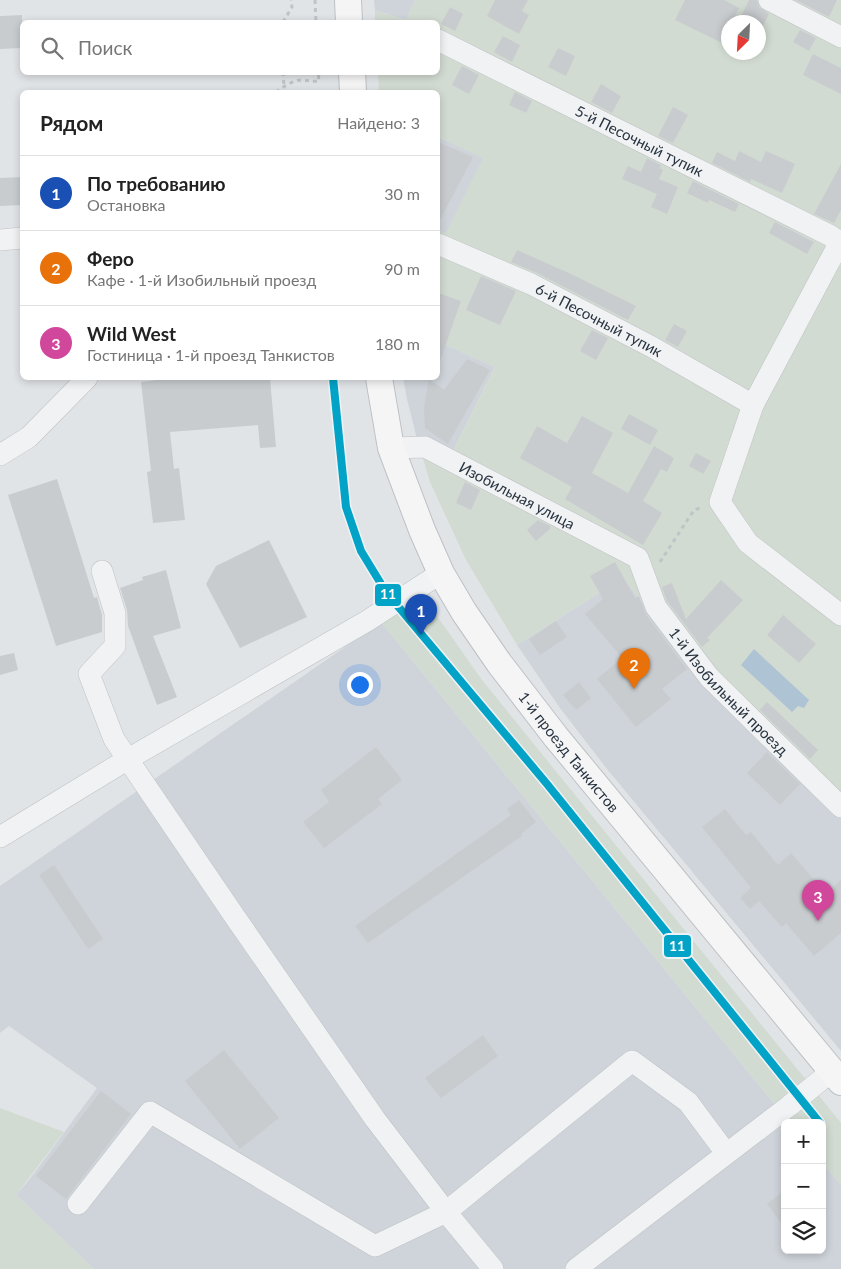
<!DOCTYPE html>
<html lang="ru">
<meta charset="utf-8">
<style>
body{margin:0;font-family:Lato,sans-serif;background:#f6f6f6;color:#222}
.controls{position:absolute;right:15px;bottom:15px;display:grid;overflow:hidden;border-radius:8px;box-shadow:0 2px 8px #0003}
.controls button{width:45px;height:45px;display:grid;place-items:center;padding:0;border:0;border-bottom:1px solid #e0e0e0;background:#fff;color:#222;font:25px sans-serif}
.compass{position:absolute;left:721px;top:15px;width:45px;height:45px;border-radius:50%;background:#fff;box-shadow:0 2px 8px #0003;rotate:204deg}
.you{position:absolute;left:359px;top:684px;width:18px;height:18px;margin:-12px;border:4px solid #fff;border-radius:50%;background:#1a73e8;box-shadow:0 0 0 8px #1a73e833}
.badge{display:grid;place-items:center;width:32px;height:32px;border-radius:50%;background:#b45309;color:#fff;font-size:16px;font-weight:700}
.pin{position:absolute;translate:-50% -41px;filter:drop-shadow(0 1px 2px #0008)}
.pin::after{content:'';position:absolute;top:26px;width:18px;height:15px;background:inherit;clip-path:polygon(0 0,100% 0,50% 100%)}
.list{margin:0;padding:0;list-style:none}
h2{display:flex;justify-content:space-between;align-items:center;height:65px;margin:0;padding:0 20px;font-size:21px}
h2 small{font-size:16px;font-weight:400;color:#767676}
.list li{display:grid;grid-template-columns:32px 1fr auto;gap:15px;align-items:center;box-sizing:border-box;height:75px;padding:0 20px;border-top:1px solid #e0e0e0}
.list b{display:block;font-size:19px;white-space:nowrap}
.list p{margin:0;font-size:16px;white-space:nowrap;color:#767676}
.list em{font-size:16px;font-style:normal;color:#767676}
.icon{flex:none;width:28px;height:28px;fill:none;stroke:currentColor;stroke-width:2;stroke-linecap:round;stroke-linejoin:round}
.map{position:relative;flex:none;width:841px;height:1269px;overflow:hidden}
.search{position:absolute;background:#fff;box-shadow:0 2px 8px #0003;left:20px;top:20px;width:420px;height:55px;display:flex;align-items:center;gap:12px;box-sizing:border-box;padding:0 18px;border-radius:8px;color:#767676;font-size:19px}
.panel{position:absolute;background:#fff;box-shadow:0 2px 8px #0003;left:20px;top:90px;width:420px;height:290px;border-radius:8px}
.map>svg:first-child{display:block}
</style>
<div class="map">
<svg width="841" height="1269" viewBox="0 0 841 1269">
<rect width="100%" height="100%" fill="#e1e4e7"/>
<!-- built -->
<path fill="#cfd4da" d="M374 0H415L406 20 375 10Z
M438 137 484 158 446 234 438 230Z
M438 343 448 346 495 367 452 453 417 439 407 399 403 378H438Z
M623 578 706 682 841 814V1051L607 769 560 708 517 645Z
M381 622 790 1123H785V1250H822V1162L841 1185V1269H94L16 1195 29 1180 97 1088 9 1026 0 1033V886Z"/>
<!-- green -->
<path fill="#d2dbd2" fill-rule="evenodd" d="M415 0H841V814L706 682 623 578 517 645 466 560 430 482 417 439 452 453 495 367 448 346 438 343V230L446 233 483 158 438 137V92H379L378 73 438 72V22H375V10L406 20ZM728 22H758V52H728Z
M422 600 430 606 482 680 841 1123V1185L822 1162V1123H790L381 622 415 601Z
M0 1108 64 1132 16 1195 94 1269H0Z"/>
<!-- water -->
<path fill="#aec3d3" d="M754 649 809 700 804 708 798 706 792 712 741 665Z"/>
<!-- building -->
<path fill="#c9cccf" d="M495 0H528L522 11 529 15 519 34 487 16Z
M685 0H724L739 8 732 22H728V30L722 43 675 20Z
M749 0H757L759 7 769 14 761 30 758 28V22H747L740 19Z
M796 0H837L829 17Z
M450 7 463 14 455 31 441 24Z
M22 15V48L0 49V16Z
M800 30 816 38 809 51 793 42Z
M503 36 520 45 512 62 494 52Z
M558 48 575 56 566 76 548 67Z
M813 54 841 68V94L803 75Z
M462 66 479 75 469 94 452 85Z
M601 84 621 96 612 113 591 102Z
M515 92 532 101 526 113 509 105Z
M673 107 688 115 673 143 658 136Z
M438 142 473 157 438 224Z
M739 151 761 162 766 151 795 164 782 193 751 179 750 182 712 163 717 152 735 161Z
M647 158 661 165 660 168 663 170 659 179 678 187 667 214 651 207 657 194 622 179 628 166 641 172Z
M841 164V210L834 223 814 214Z
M22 177V205L0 206V178Z
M693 181 739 204 735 212 709 200 708 203 687 193Z
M775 222 814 242 807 254 769 233Z
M517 250 571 274 636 306 628 320 537 273 511 262Z
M481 276 516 291 500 325 466 310Z
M438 293 461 301 440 361 438 360Z
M674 324 687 331 678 347 665 340Z
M592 330 608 338 596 360 580 351Z
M467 359 490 370 448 444 425 428 424 408 429 379 444 390Z
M164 378H270L276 447 260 448 258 425 170 432 174 469 179 468 185 520 153 523 147 472 151 471 141 382 164 379Z
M629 414 658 430 650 445 621 429Z
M582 416 613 433 592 473 628 493 654 446 674 458 667 472 661 469 643 501 662 513 643 545 565 499 572 487 520 458 537 426 567 443Z
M696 453 711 461 703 474 689 466Z
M57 479 94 598 97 597 102 615V632L56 646 8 495Z
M465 482 480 490 471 510 456 503Z
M538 520 550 526V529L536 541 527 530Z
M269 540 307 617 240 648 206 584 216 566Z
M615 562 635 598 639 596 646 615 687 669 662 689 671 699 636 727 597 679 622 658 585 614 603 599 590 576Z
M166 570 181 628 153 636 177 697 157 705 128 626 127 610 120 588 143 580 142 577Z
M721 580 743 600 707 638 710 640 702 647 667 601 662 587 672 583 686 619Z
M783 615 816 644 799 663 767 635Z
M556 621 567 637 540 655 529 639Z
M14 653 18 670 0 675V656Z
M579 682 591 698 576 710 563 695Z
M767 702 818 750 810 759 760 710Z
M376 747 402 780 378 799 382 804 324 848 303 822 329 802 321 790Z
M767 752 800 784 780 805 747 773Z
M519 800 536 822 521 834 522 836 368 943 355 926 511 815 507 809Z
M725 809 746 835 751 832 778 865 791 853 826 894 841 880V933L814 956 786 923 782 927 759 901 750 909 740 898 751 888 702 827Z
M54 865 103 939 88 949 39 875Z
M483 1035 498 1056 441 1098 425 1078Z
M224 1050 279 1118 240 1149 185 1081Z
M101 1091 131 1114 66 1199 36 1176Z
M785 1190V1228L767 1204Z"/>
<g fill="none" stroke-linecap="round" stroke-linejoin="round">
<!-- minor casing -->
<g stroke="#bfc2c5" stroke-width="22">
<g id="minor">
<path d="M769 0 841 37"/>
<path id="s1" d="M438 40 831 236 839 243"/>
<path d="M0 240 22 238"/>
<path d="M841 240 753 405 720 502 748 543 841 615"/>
<path id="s2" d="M438 244 531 284 652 347 753 405"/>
<path id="s3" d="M391 448 425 447 638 558 656 607 709 677 841 807"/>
<path d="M0 455 29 437 87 378"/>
<path d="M102 571 115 613V646L89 674 114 739 235 917 375 1119 446 1212 493 1269"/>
<path d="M0 837 128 759 367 621 441 573"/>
<path d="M78 1204 150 1112 375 1246 446 1212 632 1061 688 1102 726 1153"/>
<path d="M576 1269 789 1106 832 1071"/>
</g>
</g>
<!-- major casing -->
<g stroke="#bdc1c5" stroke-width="28">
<g id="major">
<path d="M348 0 349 22"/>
<path d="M352 72 353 92"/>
<path id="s4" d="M379 378 391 448 422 530 441 573 464 612 499 663 556 737 841 1082"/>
</g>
</g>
<!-- path -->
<path stroke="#c0c3c7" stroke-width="3" stroke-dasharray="4 4" stroke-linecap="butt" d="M315 0 316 22
M283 22 292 7 291 0
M283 72 284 86
M276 92C283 87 293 80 302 80 308 80 312 82 319 81L318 72
M660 562 694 510 703 507"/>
<!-- minor -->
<use href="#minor" stroke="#f1f2f3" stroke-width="21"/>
<!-- major -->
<use href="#major" stroke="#f5f5f6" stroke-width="26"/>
<!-- tram-1 casing -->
<g stroke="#eff3f6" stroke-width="11">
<path id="tram-1" d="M333 378 346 507 361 551 386 592 547 784 820 1123"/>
</g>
<!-- tram-1 -->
<use href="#tram-1" stroke="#02a3c7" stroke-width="8"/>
</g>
<g text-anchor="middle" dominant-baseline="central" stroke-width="5" stroke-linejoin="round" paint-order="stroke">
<!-- street labels -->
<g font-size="15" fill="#273341" stroke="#eff3f6">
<text stroke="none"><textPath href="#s1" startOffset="225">5-й Песочный тупик</textPath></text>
<text stroke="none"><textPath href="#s2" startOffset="178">6-й Песочный тупик</textPath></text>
<text stroke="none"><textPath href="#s3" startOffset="138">Изобильная улица</textPath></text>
<text stroke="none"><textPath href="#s3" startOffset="438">1-й Изобильный проезд</textPath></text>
<text stroke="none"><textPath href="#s4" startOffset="426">1-й проезд Танкистов</textPath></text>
</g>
</g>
<g stroke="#eff3f6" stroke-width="2">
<rect x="374" y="583" width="28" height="24" rx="5" fill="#02a3c7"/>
<rect x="663" y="934" width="29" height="24" rx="5" fill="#02a3c7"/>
</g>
<g font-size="14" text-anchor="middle" font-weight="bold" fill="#fff">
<text x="388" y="599">11</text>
<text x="677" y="951">11</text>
</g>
</svg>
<div class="controls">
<button>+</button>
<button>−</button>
<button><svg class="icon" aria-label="layers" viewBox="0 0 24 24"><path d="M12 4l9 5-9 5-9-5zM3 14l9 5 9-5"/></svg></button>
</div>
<svg class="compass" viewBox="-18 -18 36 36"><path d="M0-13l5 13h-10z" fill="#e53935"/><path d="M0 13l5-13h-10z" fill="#767676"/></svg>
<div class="you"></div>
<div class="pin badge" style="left:421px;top:635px;background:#1a4fb4">1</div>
<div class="pin badge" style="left:634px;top:689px;background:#e8710a">2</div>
<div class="pin badge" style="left:818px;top:921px;background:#d1479c">3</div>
<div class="search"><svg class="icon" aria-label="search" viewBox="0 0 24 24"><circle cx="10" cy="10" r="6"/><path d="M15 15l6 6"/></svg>Поиск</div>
<section class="panel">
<h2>Рядом<small>Найдено: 3</small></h2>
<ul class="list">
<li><span class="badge" style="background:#1a4fb4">1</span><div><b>По требованию</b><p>Остановка</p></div><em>30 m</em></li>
<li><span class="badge" style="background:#e8710a">2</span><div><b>Феро</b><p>Кафе · 1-й Изобильный проезд</p></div><em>90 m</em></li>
<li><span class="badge" style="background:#d1479c">3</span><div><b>Wild West</b><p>Гостиница · 1-й проезд Танкистов</p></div><em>180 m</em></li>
</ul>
</section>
</div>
